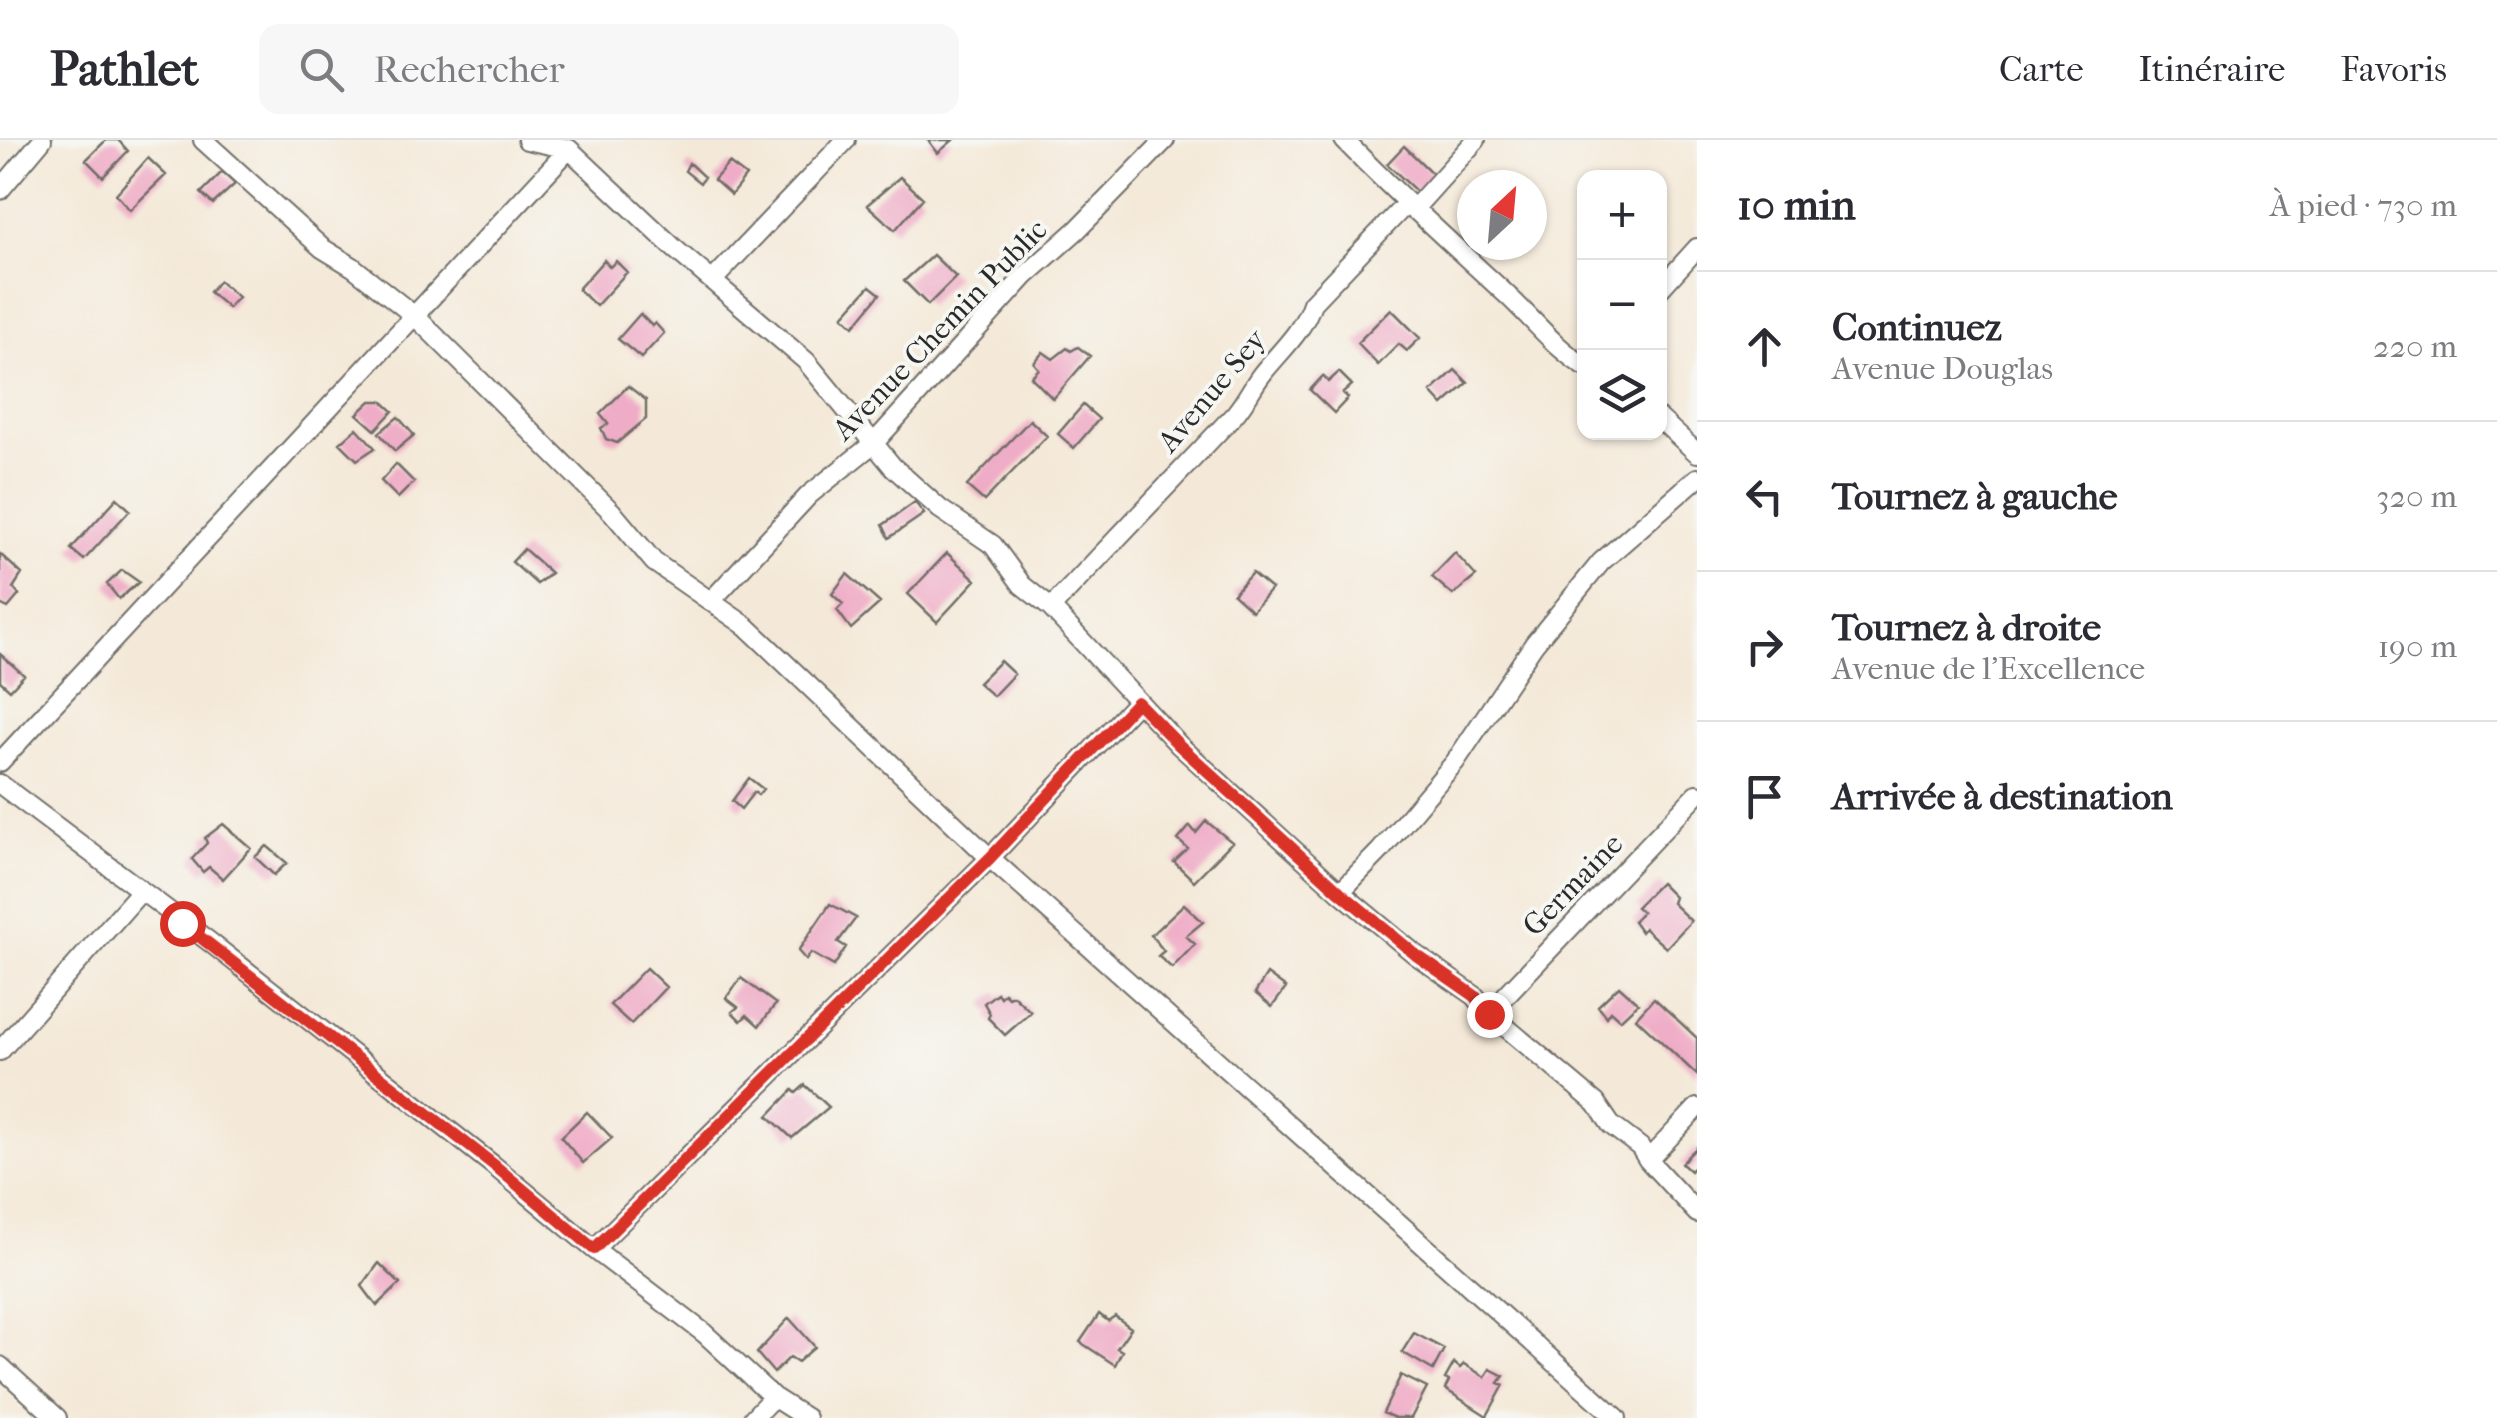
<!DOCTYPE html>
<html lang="fr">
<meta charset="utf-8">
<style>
body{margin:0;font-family:"IM FELL French Canon",serif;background:#f7f7f7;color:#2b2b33}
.controls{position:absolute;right:30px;top:30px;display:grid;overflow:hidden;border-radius:20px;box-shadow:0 2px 8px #0004}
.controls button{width:90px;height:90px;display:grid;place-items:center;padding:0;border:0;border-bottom:2px solid #e1e1e2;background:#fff;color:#2b2b33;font:50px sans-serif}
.compass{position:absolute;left:1457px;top:30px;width:90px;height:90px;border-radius:50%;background:#fff;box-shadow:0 2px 8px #0004;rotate:26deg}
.stop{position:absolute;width:30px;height:30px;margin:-22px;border:8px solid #d93025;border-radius:50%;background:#fff}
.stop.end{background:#d93025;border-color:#fff;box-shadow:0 2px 10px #0008}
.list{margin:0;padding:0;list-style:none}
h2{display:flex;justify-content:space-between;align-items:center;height:130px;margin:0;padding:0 40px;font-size:42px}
h2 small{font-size:32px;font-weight:400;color:#7c7c81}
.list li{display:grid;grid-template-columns:65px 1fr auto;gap:30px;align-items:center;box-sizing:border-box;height:150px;padding:0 40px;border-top:2px solid #e1e1e2}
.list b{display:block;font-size:38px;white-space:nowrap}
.list p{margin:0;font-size:32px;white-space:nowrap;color:#7c7c81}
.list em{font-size:32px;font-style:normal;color:#7c7c81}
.icon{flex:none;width:55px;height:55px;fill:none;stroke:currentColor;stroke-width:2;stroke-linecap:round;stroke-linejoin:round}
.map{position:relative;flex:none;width:1697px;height:1278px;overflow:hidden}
header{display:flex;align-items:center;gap:60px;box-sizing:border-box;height:140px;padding:0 50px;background:#fff;border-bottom:2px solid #e1e1e2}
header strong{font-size:48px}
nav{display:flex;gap:55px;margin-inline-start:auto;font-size:35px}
.search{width:700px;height:90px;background:#f7f7f7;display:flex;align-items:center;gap:25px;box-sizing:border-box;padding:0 35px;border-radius:20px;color:#7c7c81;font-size:38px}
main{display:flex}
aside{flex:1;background:#fff}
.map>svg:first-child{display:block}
</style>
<header>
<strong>Pathlet</strong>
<div class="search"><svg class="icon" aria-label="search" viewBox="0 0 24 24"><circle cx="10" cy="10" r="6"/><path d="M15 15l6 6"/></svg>Rechercher</div>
<nav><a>Carte</a><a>Itinéraire</a><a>Favoris</a></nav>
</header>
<main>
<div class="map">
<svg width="1697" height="1278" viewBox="0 0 1697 1278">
<rect width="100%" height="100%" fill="#f6f6f2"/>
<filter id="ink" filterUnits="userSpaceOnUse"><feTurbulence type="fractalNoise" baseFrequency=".01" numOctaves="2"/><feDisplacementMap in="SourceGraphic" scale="20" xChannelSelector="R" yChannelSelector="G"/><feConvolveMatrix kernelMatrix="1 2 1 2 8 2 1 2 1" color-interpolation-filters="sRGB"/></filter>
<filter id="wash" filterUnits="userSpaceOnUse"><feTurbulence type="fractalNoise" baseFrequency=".0048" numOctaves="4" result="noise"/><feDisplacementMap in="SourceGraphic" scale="40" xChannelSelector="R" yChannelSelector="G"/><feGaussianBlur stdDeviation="2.25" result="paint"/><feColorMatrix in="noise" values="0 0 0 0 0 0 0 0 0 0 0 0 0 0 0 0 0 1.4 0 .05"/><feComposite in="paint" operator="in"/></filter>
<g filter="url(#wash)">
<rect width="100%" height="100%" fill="#f4e9d8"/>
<g id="blocks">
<!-- building -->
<path fill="#efacc6" d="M106 0H118L128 11 103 37 86 20Z
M928 0H953L938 13Z
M1404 6 1434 35 1417 52 1387 24Z
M148 18 166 35 130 70 116 54Z
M689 23 704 37 700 43 685 31Z
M729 23 746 36 731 55 714 40Z
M222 32 235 44 213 64 201 53Z
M900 37 923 58 895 90 867 65Z
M933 115 956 137 928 165 904 141Z
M604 120 610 127 616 121 627 132 596 166 578 149Z
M219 141 238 157 228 168 209 152Z
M870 146 880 154 854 186 843 176Z
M1391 169 1420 198 1407 211 1399 204 1378 225 1357 203Z
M640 174 652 186 655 183 664 193 641 218 618 199Z
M1078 207 1090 216 1053 259 1031 237 1039 229 1034 223 1043 212 1053 219 1067 208 1071 211Z
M1455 230 1468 243 1443 265 1431 252Z
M1339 232 1352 245 1343 253 1348 258 1334 273 1310 250 1323 236 1328 242Z
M628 246 646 260V279L617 303 606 299 601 288 608 284 600 274Z
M371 261H382L393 271 375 290 357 274Z
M1083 265 1099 279 1074 308 1058 294Z
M398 277 414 295 395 311 379 293Z
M1030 280 1047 296 984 361 967 346Z
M357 288 375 308 357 320 340 303Z
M396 324 414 342 398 358 381 341Z
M117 358 130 370 84 420 71 409Z
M915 362 924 374 889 398 883 385Z
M524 409 551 433 537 444 512 422Z
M947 413 976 440 937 482 908 454Z
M1455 413 1476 436 1453 455 1432 437Z
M0 414 22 434 13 448 19 455 8 468 0 464Z
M122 430 139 442 119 459 107 444Z
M1252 433 1271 449 1252 471 1233 454Z
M847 434 880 463 851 489 837 470 843 464 832 454Z
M0 514 24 535 10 550 0 541Z
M1000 521 1014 534 993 556 978 543Z
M749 638 763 649 758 655 754 652 741 669 732 661Z
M1206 681 1232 702 1194 741 1174 722 1188 709 1178 700 1190 686 1196 693Z
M223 684 251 708 223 739 209 727 203 732 192 719 207 703 205 698Z
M267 706 287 723 274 735 255 717Z
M1660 743 1674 757 1672 763 1691 781 1666 808 1644 788 1641 792 1633 781 1642 772 1636 767Z
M830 764 856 778 838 802 846 807 834 826 811 813 806 820 798 811Z
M1184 764 1203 782 1186 796 1195 804 1172 828 1158 816 1164 811 1151 795Z
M646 828 666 847 631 884 610 865Z
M1267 834 1286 848 1272 867 1255 853Z
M741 838 776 864 759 886 747 875 741 881 732 872 738 867 726 858Z
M1619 846 1638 863 1620 880 1610 871 1606 877 1598 866Z
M997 853 1000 857 1004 853 1008 857 1013 855 1031 872 1005 895 988 878 990 874 984 863Z
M1654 858 1697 898V935L1636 878Z
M805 945 829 967 792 998 768 976 793 950 796 953Z
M587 972 612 998 583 1023 561 997Z
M1697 1007V1024L1690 1031 1681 1023Z
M379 1123 400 1144 377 1166 362 1146Z
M1099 1174 1108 1181 1115 1176 1131 1188 1117 1208 1122 1211 1115 1225 1080 1202Z
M789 1178 815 1207 798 1222 790 1217 774 1233 757 1213Z
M1414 1193 1444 1209 1433 1230 1402 1212Z
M1454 1223 1460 1228 1464 1224 1485 1237 1490 1229 1504 1236 1499 1243 1504 1245 1487 1276 1445 1249 1449 1241 1445 1239Z
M1401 1235 1427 1248 1411 1278H1395L1383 1273Z"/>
</g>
</g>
<g filter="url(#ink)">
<use href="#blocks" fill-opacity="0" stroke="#716e68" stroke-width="2.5"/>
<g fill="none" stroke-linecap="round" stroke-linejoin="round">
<!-- minor casing -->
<g stroke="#716e68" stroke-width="22">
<path id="minor" d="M203 0 322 108 353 127 416 177 612 372 654 422 746 486 990 718 1617 1278
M527 0 569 9 675 109 806 221 893 327 940 369 993 405 1022 445 1051 468 1179 605 1340 752 1416 815 1475 856 1489 873 1596 963 1611 985 1640 1007 1648 1020 1697 1073
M1344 0C1396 54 1451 103 1506 154 1533 179 1553 206 1584 226
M0 50 42 0
M1413 70 1476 0
M713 140 846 0
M1660 149 1697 108
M1660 279 1697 313
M712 460 809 355 874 303 1025 136 1077 90 1165 0
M1051 468 1235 274C1246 261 1252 247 1262 234 1280 211 1303 192 1312 163L1406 64
M0 622 569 9
M0 644 211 803 493 1025 594 1109 704 1193 773 1257 806 1278
M1340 752 1380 711 1455 622 1534 504 1601 422 1697 338
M1489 873 1697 654
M0 911 140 752
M1648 1020 1697 968
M594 1109 990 718 1137 562
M0 1226 57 1278
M753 1278 773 1257"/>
</g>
<!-- minor -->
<use href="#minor" stroke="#fff" stroke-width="18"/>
</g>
</g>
<g fill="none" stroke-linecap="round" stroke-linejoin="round" filter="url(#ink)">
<!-- route -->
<path stroke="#d93025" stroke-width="12" d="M182 783 494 1025 594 1109 990 718 1137 562 1179 605 1340 752 1416 815 1475 856 1489 874"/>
</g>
<g text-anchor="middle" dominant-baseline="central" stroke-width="8" stroke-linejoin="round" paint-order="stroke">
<!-- street labels -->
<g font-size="30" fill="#2b2b2b" stroke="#f6f6f2">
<text transform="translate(940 190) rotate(-46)">Avenue Chemin Public</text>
<text transform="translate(1212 251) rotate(-50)">Avenue Sey</text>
<text transform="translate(1573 745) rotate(-46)">Germaine</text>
</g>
</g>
</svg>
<div class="controls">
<button>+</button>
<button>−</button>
<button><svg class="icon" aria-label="layers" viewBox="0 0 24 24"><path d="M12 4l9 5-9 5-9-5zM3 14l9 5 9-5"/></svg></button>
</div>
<svg class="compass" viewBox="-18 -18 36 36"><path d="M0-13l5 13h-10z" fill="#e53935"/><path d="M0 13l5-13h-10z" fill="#7c7c81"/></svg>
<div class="stop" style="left:182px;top:783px"></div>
<div class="stop end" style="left:1489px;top:874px"></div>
</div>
<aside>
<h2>10 min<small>À pied · 730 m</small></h2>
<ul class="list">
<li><svg class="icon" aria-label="ahead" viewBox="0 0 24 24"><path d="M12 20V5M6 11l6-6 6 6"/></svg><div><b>Continuez</b><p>Avenue Douglas</p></div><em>220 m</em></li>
<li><svg class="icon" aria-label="left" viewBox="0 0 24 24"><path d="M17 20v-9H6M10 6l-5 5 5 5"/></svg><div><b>Tournez à gauche</b></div><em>320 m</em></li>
<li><svg class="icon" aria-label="right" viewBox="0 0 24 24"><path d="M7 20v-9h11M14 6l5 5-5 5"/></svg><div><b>Tournez à droite</b><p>Avenue de l'Excellence</p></div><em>190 m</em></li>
<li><svg class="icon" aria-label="arrive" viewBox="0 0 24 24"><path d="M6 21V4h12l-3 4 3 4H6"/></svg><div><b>Arrivée à destination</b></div></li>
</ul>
</aside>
</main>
